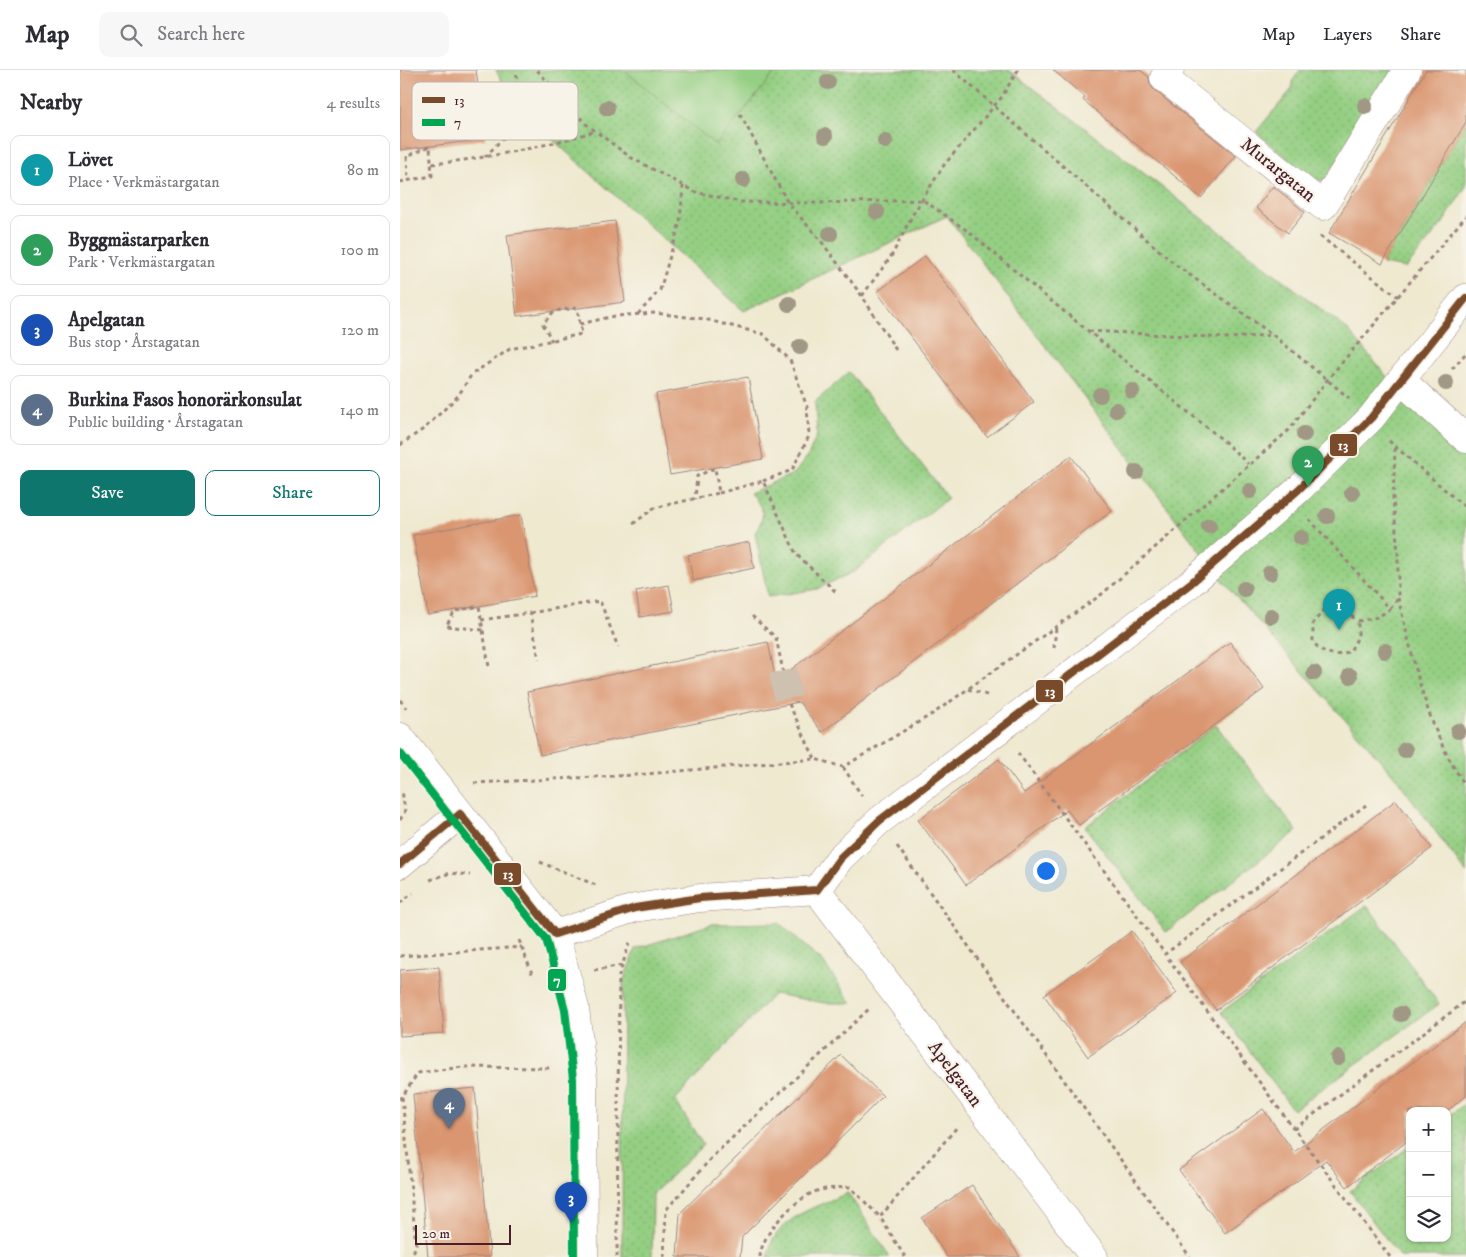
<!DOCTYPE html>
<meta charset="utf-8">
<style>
body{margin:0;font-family:"IM FELL DW Pica",serif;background:#f7f7f7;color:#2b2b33}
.controls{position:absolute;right:15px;bottom:15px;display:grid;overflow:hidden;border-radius:10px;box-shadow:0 1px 4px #0004}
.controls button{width:45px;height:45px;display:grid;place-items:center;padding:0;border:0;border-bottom:1px solid #e1e1e2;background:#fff;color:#2b2b33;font:25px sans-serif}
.scale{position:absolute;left:15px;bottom:12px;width:96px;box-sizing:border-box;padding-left:5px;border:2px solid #4a1f2b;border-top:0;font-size:14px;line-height:18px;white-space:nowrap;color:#4a1f2b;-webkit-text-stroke:4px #f7f3e8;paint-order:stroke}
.you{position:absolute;left:645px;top:800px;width:18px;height:18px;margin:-12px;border:4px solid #fff;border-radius:50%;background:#1a73e8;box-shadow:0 0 0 8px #1a73e833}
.badge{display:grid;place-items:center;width:32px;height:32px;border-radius:50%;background:#0f766e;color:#fff;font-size:16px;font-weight:700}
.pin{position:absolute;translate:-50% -41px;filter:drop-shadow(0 1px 2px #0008)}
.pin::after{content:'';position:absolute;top:26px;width:18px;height:15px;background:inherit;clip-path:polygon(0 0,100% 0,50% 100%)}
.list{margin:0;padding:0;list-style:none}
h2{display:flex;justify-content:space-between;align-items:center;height:65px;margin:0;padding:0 20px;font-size:21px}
h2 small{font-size:16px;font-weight:400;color:#7c7c81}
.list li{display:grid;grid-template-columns:32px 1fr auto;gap:15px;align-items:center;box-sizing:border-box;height:70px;margin:0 10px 10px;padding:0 10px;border:1px solid #e1e1e2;border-radius:10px}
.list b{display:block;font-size:19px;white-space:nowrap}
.list p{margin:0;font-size:16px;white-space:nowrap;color:#7c7c81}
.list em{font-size:16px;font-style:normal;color:#7c7c81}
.actions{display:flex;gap:10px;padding:15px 20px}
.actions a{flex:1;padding:11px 0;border:1px solid #0f766e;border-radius:10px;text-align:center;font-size:18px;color:#0f766e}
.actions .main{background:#0f766e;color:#fff}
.icon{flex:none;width:28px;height:28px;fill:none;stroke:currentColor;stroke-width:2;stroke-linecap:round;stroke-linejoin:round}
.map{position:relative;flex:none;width:1066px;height:1187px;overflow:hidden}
header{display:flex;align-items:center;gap:30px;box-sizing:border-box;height:70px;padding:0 25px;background:#fff;border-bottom:1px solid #e1e1e2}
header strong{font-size:24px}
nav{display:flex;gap:28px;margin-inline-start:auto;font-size:18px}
.search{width:350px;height:45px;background:#f7f7f7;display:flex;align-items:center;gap:12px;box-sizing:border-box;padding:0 18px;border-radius:10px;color:#7c7c81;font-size:19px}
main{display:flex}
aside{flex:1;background:#fff}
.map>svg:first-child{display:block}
</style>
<header>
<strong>Map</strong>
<div class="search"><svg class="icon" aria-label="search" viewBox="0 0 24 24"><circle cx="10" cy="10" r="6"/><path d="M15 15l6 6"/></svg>Search here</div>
<nav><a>Map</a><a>Layers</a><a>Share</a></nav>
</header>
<main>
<aside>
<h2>Nearby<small>4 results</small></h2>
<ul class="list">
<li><span class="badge" style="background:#0f9aa8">1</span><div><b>Lövet</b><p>Place · Verkmästargatan</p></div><em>80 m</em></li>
<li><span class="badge" style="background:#2e9e5b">2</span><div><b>Byggmästarparken</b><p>Park · Verkmästargatan</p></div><em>100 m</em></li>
<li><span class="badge" style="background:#1a4fb4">3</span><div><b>Apelgatan</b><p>Bus stop · Årstagatan</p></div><em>120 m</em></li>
<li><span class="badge" style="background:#5c6f8a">4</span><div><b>Burkina Fasos honorärkonsulat</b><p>Public building · Årstagatan</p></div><em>140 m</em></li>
</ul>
<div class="actions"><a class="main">Save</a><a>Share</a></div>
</aside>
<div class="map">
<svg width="1066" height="1187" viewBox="0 0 1066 1187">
<defs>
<pattern id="green-dots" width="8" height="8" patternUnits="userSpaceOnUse" patternTransform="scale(1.25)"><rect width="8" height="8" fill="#94cf83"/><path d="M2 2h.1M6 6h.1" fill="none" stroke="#81b171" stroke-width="1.8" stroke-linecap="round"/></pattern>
</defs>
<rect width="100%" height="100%" fill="#f7f3e8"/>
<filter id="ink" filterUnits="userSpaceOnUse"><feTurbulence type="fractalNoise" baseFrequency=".02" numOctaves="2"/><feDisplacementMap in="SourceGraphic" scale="10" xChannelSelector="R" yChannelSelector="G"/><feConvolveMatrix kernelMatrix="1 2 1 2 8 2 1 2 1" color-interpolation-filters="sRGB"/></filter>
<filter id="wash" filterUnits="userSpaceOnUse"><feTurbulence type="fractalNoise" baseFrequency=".0096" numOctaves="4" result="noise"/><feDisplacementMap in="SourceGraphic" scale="20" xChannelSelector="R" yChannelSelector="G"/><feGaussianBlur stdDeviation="1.12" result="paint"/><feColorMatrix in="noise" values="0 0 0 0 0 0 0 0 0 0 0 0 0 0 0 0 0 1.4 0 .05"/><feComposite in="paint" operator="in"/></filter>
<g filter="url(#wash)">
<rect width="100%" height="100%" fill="#efe9d0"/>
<!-- green -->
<path fill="url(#green-dots)" stroke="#6f7757" d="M96 0H609L947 259 1009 333 1066 380V803L997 709 821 509 547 146 344 241 114 35Z
M900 0H997L926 109 918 111 910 108 856 62 892 19V12Z
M1066 52V116L1043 153 1006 198 982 194Z
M449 302 548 428 455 501 417 519 368 527 355 463C367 443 364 440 350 423L395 403 409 384 417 365 415 332Z
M816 655 897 761 766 862 685 757Z
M967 835 1039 934 893 1040 821 942Z
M379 853 423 892 452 933H425L374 924 275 1030 303 1075 253 1124 252 1187H222L223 912 235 879 312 854Z
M1066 1033V1187H1000L950 1121 1010 1076V1168H1047V1047Z
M448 1123 490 1187H368C371 1149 418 1136 448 1123Z"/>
<!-- pitch -->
<path fill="#94cf83" stroke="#6f7757" d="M224 0H377L316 75Z"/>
<g id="blocks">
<!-- building -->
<path fill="#da9671" d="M0 0H76L85 69 0 80Z
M653 0H740L749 7 750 14 754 20 836 86 801 128 683 30 685 27Z
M1026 0H1066V52L982 194 929 163Z
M873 116 905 142 888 163 856 138Z
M215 151 225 232 117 246 107 165Z
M525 186 634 332 587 367 477 222Z
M348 307 363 389 270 405 256 324Z
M671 386 712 441 422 662 399 632 140 685 127 622 368 572 376 611Z
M121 445 135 526 28 545 13 465Z
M349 472 354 498 293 511 288 485Z
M269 515 274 541 240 547 236 521Z
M830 572 864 619 679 755 667 740 566 815 518 750 599 689 624 723Z
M996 730 1032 778 816 940 780 892Z
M732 861 777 923 688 987 644 925Z
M39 897 44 963 0 966V900Z
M1066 952V1026L1047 1041H1010V1069L947 1117 926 1090 825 1163 779 1100 863 1039 894 1082Z
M441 985 483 1026 342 1167 340 1187H277L280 1143Z
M75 1018 90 1187H28L13 1024Z
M572 1115 620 1187H547L522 1148Z"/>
</g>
</g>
<g filter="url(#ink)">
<use href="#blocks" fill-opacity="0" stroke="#9c847e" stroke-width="1"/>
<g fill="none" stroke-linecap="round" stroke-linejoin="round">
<!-- minor-tunnel -->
<path stroke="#cec1af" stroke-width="28" stroke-dasharray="28 14" stroke-linecap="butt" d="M383 601 389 634"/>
<!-- minor casing -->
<g stroke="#9c847e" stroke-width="29">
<path id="minor" d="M770 0 764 8 923 136 1007 0
M1001 310 1066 369
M0 667 155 864 175 938 183 1008 184 1187
M0 794 60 744
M417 820 694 1187
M155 864 235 838 300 828 417 820 440 788 479 751 791 513 898 420 971 348 1066 228"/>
</g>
<!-- path -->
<path stroke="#9c847e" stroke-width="3" stroke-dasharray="4 4" stroke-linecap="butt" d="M137 0 186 54 230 87 295 122 341 132 419 133 523 130 569 162 645 226 825 372 848 394
M553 0 776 195 873 265 949 328
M340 44 388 133 421 171 462 226
M85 87 104 67 114 35 117 0
M32 94C88 88 143 77 196 61
M0 112 32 106 30 76 7 86 8 110
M920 166 998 227
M238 244 260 220 280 152 283 116
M180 254 215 246 255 243 304 249 363 264 390 290 407 337 409 366 392 400 363 411
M689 261 829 268 873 265
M496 280 462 226 492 185 513 144 544 95 601 28 618 0
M1052 299 1066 283
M989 371 1066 438
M0 375 25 358 58 326 72 304 110 279 182 264 177 238 154 241 143 254 152 271
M319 423 363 411 396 484 437 523
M909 449 990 539 978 547 958 551C947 542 938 539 924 540L913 553V572C923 584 936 588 950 581L958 567V551
M233 454 254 438 319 423 315 398 297 406 295 429
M998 528C1015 593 1026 660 1066 716
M990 539 998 528V483L993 428 995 378
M130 543 200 531 218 577
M352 546 376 568 383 601
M81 550 130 543 139 589
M83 560 46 556 55 541 79 536 89 597
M654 578 656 557
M568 619 590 626
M0 630 6 638
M389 634 415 689
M618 683 765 884
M443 697 462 726
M74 713 235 705 415 689 443 697 534 643 702 524 889 360 928 309 1066 146
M0 750 5 741 2 720
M497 776 790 1187
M140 792 198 816
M30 810 50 803 70 805
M0 833 13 823
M119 870 133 906
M0 886 122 877
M194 900 223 895
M2 1027 16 1174 12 1187
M0 1030 18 1003 62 997 152 998
M894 1059 765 884 966 735
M217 1187 219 905 230 872
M264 1187 266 1140 313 1086 470 938
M360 1187C361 1164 393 1131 414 1122 425 1118 439 1118 450 1117L480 1147
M505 1187 480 1147 558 1056
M990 1187 894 1059 1066 931"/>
<!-- minor -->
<use href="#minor" stroke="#fff" stroke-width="28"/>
<!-- bus-1 casing -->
<g stroke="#f7f3e8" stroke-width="11">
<path id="bus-1" d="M60 744 155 864
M0 794 60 744
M155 864 235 838 300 828 417 820 440 788 479 751 791 513 898 420 971 348 1066 228"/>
</g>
<!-- bus-2 casing -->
<g stroke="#f7f3e8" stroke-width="11">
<path id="bus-2" d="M0 683 146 869 165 940 173 1009 174 1187"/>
</g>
<!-- bus-1 -->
<use href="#bus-1" stroke="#7a4b2a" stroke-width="8"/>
<!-- bus-2 -->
<use href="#bus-2" stroke="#00a651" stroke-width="8"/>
</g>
<!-- trees -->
<g fill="#a09784">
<circle cx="428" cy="12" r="8"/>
<circle cx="965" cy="36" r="8"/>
<circle cx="207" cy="38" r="8"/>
<circle cx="425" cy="66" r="8"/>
<circle cx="485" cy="71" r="8"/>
<circle cx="343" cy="110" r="8"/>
<circle cx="477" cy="142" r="8"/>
<circle cx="430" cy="164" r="8"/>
<circle cx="389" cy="234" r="8"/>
<circle cx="400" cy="277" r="8"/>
<circle cx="1046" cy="313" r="8"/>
<circle cx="732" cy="321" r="8"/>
<circle cx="700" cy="325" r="8"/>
<circle cx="716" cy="340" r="8"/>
<circle cx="904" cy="364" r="8"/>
<circle cx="736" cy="402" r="8"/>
<circle cx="850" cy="421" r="8"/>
<circle cx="952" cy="423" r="8"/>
<circle cx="927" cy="446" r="8"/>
<circle cx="809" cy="456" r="8"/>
<circle cx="901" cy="468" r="8"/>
<circle cx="870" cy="503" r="8"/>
<circle cx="844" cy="519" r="8"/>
<circle cx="871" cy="546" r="8"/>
<circle cx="985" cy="581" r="8"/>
<circle cx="914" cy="603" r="8"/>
<circle cx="950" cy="606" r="8"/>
<circle cx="1058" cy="661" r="8"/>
<circle cx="1005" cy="680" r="8"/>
<circle cx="1001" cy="944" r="8"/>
<circle cx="938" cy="988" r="8"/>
</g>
</g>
<g text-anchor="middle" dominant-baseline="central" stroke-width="4.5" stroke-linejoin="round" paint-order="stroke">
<!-- street labels -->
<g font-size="19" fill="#4a1f2b" stroke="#f7f3e8">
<text transform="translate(878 100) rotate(39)">Murargatan</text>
<text transform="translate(555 1004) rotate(53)">Apelgatan</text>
</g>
</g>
<!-- legend -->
<rect x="12" y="12" width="166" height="58" rx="8" fill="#f7f3e8" stroke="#c3b3af" stroke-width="1"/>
<rect x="22" y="27" width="23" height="6" fill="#7a4b2a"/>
<rect x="22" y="49" width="23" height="7" fill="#00a651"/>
<g font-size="14" fill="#4a1f2b">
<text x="54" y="35">13</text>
<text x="54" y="57">7</text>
</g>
<g stroke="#f7f3e8" stroke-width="2">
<rect x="929" y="363" width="29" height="24" rx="5" fill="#7a4b2a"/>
<rect x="635" y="609" width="29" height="24" rx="5" fill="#7a4b2a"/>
<rect x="93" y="792" width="29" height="24" rx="5" fill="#7a4b2a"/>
<rect x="147" y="898" width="20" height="24" rx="5" fill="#00a651"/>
</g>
<g font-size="14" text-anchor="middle" font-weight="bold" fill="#fff">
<text x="943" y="380">13</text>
<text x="650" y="626">13</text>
<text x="108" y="809">13</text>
<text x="157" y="915">7</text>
</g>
</svg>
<div class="controls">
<button>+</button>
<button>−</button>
<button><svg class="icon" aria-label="layers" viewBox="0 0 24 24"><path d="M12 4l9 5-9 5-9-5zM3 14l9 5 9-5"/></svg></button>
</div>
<div class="scale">20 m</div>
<div class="you"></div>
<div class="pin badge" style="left:939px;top:560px;background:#0f9aa8">1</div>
<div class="pin badge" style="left:908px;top:417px;background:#2e9e5b">2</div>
<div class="pin badge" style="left:171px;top:1153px;background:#1a4fb4">3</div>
<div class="pin badge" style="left:49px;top:1059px;background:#5c6f8a">4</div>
</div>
</main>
